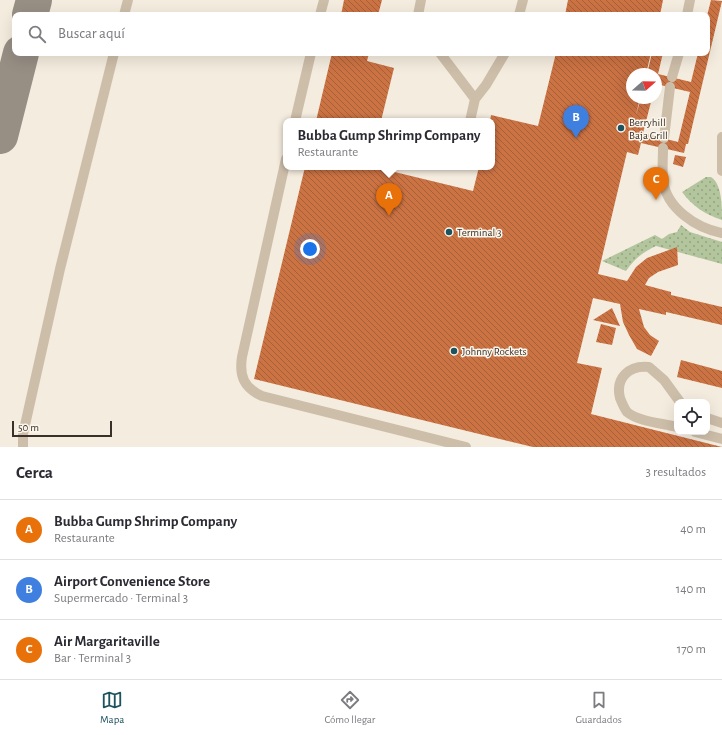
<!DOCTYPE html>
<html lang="es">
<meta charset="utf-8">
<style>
body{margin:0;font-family:"Alegreya Sans",sans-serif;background:#f7f7f7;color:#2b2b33}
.controls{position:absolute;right:12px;bottom:12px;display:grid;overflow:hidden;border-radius:8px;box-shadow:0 4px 16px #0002}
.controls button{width:36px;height:36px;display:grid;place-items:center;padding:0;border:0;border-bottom:1px solid #e1e1e2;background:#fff;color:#2b2b33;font:20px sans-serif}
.compass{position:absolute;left:626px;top:68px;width:36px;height:36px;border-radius:50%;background:#fff;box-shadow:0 4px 16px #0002;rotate:70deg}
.scale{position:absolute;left:12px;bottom:10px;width:100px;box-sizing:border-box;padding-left:4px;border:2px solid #3a3029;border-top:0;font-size:11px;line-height:14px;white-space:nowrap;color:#3a3029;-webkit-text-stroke:3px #fbf6ec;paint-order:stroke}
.you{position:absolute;left:310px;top:249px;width:14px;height:14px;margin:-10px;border:3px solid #fff;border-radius:50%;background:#1a73e8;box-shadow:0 0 0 6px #1a73e833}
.badge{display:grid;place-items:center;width:26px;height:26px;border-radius:50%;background:#1c535f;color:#fff;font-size:13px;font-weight:700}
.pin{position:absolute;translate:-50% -33px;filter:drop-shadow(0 1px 2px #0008)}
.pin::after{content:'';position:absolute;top:21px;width:14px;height:12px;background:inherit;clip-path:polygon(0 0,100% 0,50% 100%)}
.popup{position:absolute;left:283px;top:118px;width:212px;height:52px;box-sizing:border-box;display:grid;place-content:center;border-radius:8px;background:#fff;filter:drop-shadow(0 1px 3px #0005);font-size:13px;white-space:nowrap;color:#7c7c81}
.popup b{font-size:15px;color:#2b2b33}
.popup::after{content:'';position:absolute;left:50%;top:100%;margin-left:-8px;border:8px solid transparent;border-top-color:#fff}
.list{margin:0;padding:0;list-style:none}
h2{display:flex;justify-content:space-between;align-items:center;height:52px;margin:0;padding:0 16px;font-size:17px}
h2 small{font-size:13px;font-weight:400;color:#7c7c81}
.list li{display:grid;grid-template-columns:26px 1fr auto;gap:12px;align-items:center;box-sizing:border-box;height:60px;padding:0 16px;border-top:1px solid #e1e1e2}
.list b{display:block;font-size:15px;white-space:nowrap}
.list p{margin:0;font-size:13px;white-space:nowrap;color:#7c7c81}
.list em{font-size:13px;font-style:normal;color:#7c7c81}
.icon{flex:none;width:22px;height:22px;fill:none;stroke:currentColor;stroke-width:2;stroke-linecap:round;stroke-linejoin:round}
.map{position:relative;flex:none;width:722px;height:447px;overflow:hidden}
.search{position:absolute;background:#fff;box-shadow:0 4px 16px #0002;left:12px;right:12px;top:12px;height:44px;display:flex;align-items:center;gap:10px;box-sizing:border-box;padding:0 14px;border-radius:8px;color:#7c7c81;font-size:15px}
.sheet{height:232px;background:#fff}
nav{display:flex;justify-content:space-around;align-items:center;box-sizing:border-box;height:56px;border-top:1px solid #e1e1e2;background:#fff;font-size:11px;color:#7c7c81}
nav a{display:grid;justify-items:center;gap:2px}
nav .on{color:#1c535f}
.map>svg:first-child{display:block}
</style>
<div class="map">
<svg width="722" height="447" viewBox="0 0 722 447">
<defs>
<pattern id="garden-dots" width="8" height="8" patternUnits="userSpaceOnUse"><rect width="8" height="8" fill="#b3c59d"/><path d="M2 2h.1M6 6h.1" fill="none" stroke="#93a080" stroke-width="1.8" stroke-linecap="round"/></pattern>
<pattern id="building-back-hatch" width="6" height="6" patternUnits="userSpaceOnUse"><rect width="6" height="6" fill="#cc7344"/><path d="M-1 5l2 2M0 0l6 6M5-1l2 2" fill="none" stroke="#a75f39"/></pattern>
</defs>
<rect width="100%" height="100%" fill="#f4ecde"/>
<!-- garden -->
<path fill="url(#garden-dots)" d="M706 177H711C722 184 722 206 722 220 705 214 693 207 682 192Z
M681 225 690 232 722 242V264L656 246C643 252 634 259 626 271L602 261 655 235 662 239 669 234 677 232Z"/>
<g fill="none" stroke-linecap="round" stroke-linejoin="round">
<!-- taxiway -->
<path stroke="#978e84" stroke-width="36" d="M30 15 34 0
M0 136 21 53"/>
</g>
<!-- building -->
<path fill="url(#building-back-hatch)" d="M344 0H382L378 15H341Z
M568 0H663L660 15H565Z
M711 0 722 1 688 144H686L684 153 641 143 638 155 627 152 598 274 627 281 636 267 647 258 677 247 678 265 658 272 649 278 645 285 671 292V295L722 307V325L666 312V315L639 309 644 327 650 335 659 341 651 356 637 349 629 335 623 322 620 304 593 298 577 363 602 368 591 414 722 447H533L254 379 305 167H374L473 191 479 167H492V121H490L491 115 538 126 556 53H651L646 74H632V98H640L636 115 641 98H652L643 133 678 142 690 92 656 84V74H647L652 53H663L658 74 691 82 698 53H707V16Z
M332 53H369L367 61 394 68 381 121H316Z
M675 155 686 157 683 167 673 164Z
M612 308 620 326 593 320Z
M601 324 616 328 612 345 596 342Z
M681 360 722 371V388L677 377Z"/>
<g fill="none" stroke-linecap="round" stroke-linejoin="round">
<!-- minor -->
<path stroke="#cdbea9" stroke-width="10" d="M124 15 128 0
M320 15 324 0
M418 15 421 0
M519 15 523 0
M687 15 690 0
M440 53 475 99
M672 77 679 53
M295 121 311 53
M470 121 475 99 486 85 505 53
M722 137V171
M664 138 670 87
M663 148C663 159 662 170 663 180 666 208 696 228 722 233
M286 159 242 357C239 376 244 388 262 396L466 447
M707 418 722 423
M677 427C662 423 639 422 627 412 624 408 622 403 620 398 615 378 629 365 649 367L664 380 680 402
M695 432 722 439
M23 447V434L60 269 114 53"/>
</g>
<!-- markers -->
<g fill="#1c535f" stroke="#fbf6ec" stroke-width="1.5">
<circle cx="621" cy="128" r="4"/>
<circle cx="449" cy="232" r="4"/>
<circle cx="454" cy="351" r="4"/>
</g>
<g text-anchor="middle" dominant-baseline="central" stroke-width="3" stroke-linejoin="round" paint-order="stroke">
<!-- poi labels -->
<g font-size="11" fill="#3a3029" stroke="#fbf6ec" text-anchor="start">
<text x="629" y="122">Berryhill<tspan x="629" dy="13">Baja Grill</tspan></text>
<text x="457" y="232">Terminal 3</text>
<text x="462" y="351">Johnny Rockets</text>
</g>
</g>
</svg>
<div class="controls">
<button><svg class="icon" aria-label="locate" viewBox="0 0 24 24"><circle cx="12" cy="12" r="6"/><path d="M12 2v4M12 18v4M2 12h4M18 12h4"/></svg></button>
</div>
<svg class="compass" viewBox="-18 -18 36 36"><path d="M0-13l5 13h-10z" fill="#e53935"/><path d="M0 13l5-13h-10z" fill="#7c7c81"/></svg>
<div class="scale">50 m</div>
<div class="you"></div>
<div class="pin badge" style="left:389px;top:216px;background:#e8710a">A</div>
<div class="popup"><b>Bubba Gump Shrimp Company</b>Restaurante</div>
<div class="pin badge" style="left:576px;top:138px;background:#3f7fe0">B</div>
<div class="pin badge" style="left:656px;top:200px;background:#e8710a">C</div>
<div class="search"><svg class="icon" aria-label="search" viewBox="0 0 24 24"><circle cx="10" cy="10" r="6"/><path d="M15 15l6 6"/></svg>Buscar aquí</div>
</div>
<section class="sheet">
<h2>Cerca<small>3 resultados</small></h2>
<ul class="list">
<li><span class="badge" style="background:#e8710a">A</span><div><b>Bubba Gump Shrimp Company</b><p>Restaurante</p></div><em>40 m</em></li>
<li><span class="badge" style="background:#3f7fe0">B</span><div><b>Airport Convenience Store</b><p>Supermercado · Terminal 3</p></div><em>140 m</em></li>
<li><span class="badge" style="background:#e8710a">C</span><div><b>Air Margaritaville</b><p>Bar · Terminal 3</p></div><em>170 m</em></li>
</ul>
</section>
<nav>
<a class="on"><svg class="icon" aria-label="map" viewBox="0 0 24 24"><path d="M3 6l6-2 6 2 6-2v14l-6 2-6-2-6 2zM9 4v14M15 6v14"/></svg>Mapa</a>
<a><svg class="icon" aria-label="directions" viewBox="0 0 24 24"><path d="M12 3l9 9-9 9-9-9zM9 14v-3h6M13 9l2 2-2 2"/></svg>Cómo llegar</a>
<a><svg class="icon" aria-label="saved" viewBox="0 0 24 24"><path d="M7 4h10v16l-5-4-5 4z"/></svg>Guardados</a>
</nav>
